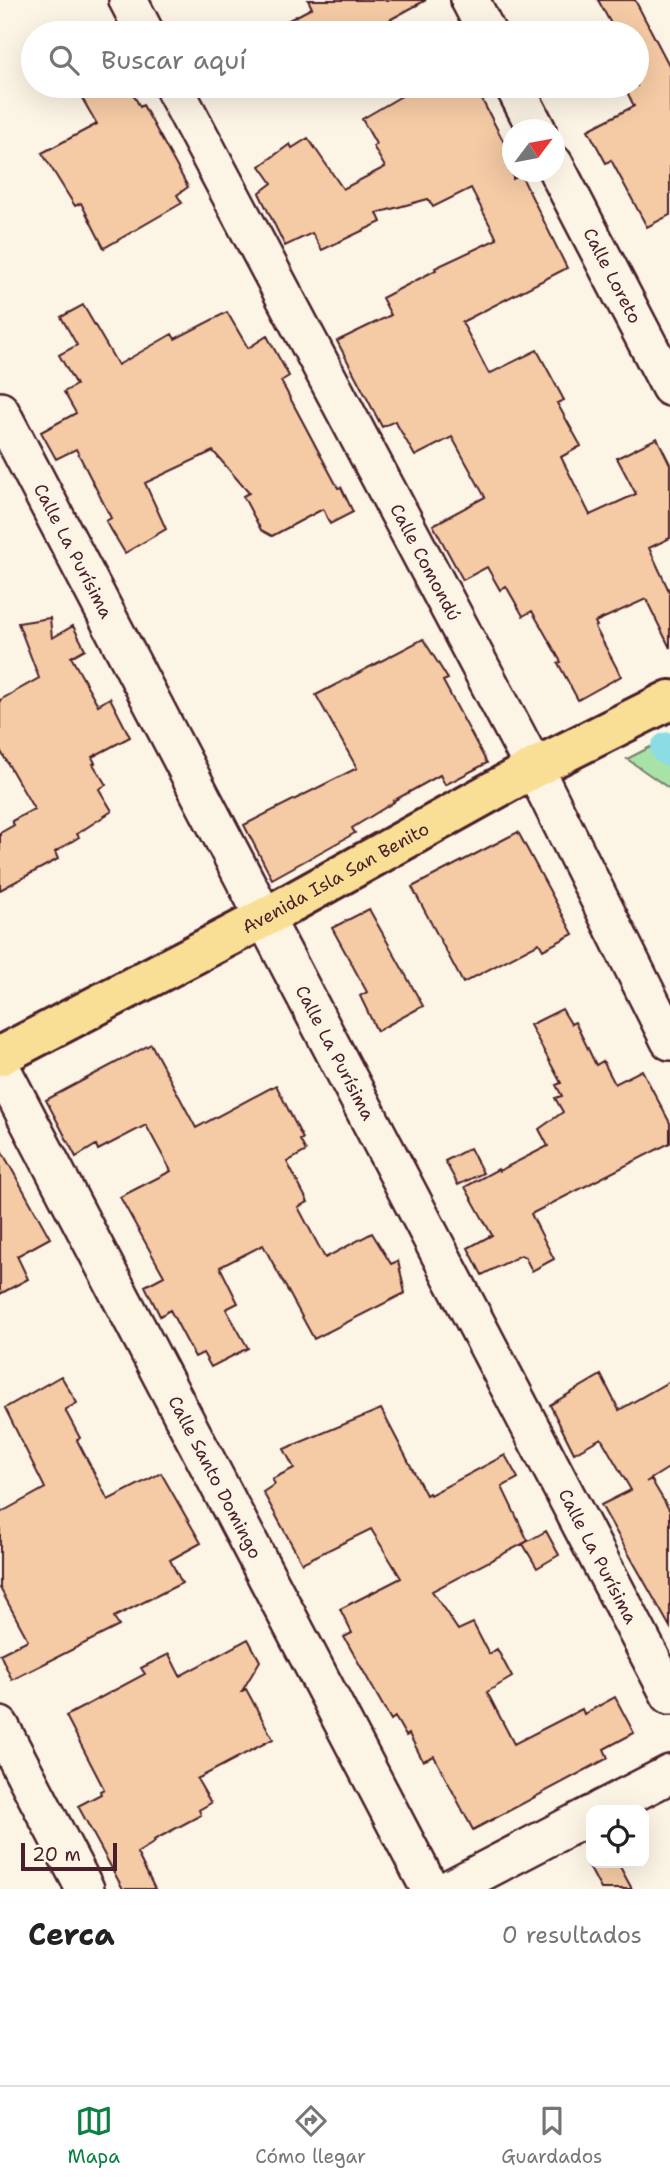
<!DOCTYPE html>
<html lang="es">
<meta charset="utf-8">
<style>
body{margin:0;font-family:"Shantell Sans",sans-serif;background:#f2f2f2;color:#222}
.controls{position:absolute;right:21px;bottom:21px;display:grid;overflow:hidden;border-radius:14px;box-shadow:0 7px 28px #0002}
.controls button{width:63px;height:63px;display:grid;place-items:center;padding:0;border:0;border-bottom:2px solid #e0e0e0;background:#fff;color:#222;font:35px sans-serif}
.compass{position:absolute;left:502px;top:119px;width:63px;height:63px;border-radius:50%;background:#fff;box-shadow:0 7px 28px #0002;rotate:58deg}
.scale{position:absolute;left:21px;bottom:18px;width:96px;box-sizing:border-box;padding-left:7px;border:4px solid #4a1f2b;border-top:0;font-size:19px;line-height:24px;white-space:nowrap;color:#4a1f2b;-webkit-text-stroke:5px #fcf5e5;paint-order:stroke}
.list{margin:0;padding:0;list-style:none}
h2{display:flex;justify-content:space-between;align-items:center;height:91px;margin:0;padding:0 28px;font-size:30px}
h2 small{font-size:23px;font-weight:400;color:#767676}
.icon{flex:none;width:38px;height:38px;fill:none;stroke:currentColor;stroke-width:2;stroke-linecap:round;stroke-linejoin:round}
.map{position:relative;flex:none;width:670px;height:1889px;overflow:hidden}
.search{position:absolute;background:#fff;box-shadow:0 7px 28px #0002;left:21px;right:21px;top:21px;height:77px;display:flex;align-items:center;gap:18px;box-sizing:border-box;padding:0 24px;border-radius:38px;color:#767676;font-size:26px}
.sheet{height:196px;background:#fff}
nav{display:flex;justify-content:space-around;align-items:center;box-sizing:border-box;height:98px;border-top:2px solid #e0e0e0;background:#fff;font-size:19px;color:#767676}
nav a{display:grid;justify-items:center;gap:4px}
nav .on{color:#0b8043}
.map>svg:first-child{display:block}
</style>
<div class="map">
<svg width="670" height="1889" viewBox="0 0 670 1889">
<rect width="100%" height="100%" fill="#fcf5e5"/>
<filter id="ink" filterUnits="userSpaceOnUse"><feTurbulence type="fractalNoise" baseFrequency=".0143" numOctaves="2"/><feDisplacementMap in="SourceGraphic" scale="14" xChannelSelector="R" yChannelSelector="G"/><feConvolveMatrix kernelMatrix="1 2 1 2 8 2 1 2 1" color-interpolation-filters="sRGB"/></filter>
<g filter="url(#ink)">
<!-- green -->
<path fill="#a8e2a7" stroke="#798069" stroke-width="2" d="M670 737V789L627 759Z"/>
<g fill="none" stroke-linecap="round" stroke-linejoin="round">
<!-- canal -->
<path stroke="#8bdce5" stroke-width="33" d="M667 749 670 750"/>
</g>
<!-- building -->
<path fill="#f5cba5" stroke="#4a1f2b" stroke-width="2" d="M308 0H426L384 23 389 33H264L312 8Z
M598 0H635L670 67V215L647 227 611 160 606 163 588 130 634 106 624 86H637V33H616Z
M75 86H129L140 107 143 105 188 187 177 195 182 203 104 248 81 203 75 206 42 153 97 124Z
M419 86H475L513 160V179L521 175 567 268 462 322 489 374 537 350 564 400 557 403 581 446 561 457 590 515 636 494 617 458 657 438 670 464V538L649 548 670 593V648L646 599 595 622 597 626 595 627 621 676 578 700 558 663 561 662 532 611 523 616 506 586 500 590 487 567 463 580 433 525 485 497 452 437 415 456 395 421 382 427 337 341 391 315 382 298 436 270 435 268 497 239 471 188 433 207 428 199 377 213 381 222 322 250 312 233 285 246 259 193 272 183 260 166 290 144 292 148 308 138 343 189 385 167 373 146 376 144 362 119Z
M83 305 118 365 172 334 175 339 227 312 248 348 267 336 289 376 281 381 338 488 341 487 353 512 330 524 323 509 272 536 261 530 243 496 249 493 213 451 145 483 166 529 125 553 106 521 111 518 76 449 56 459 41 432 76 413 64 392 76 385 59 355 77 345 61 317Z
M50 618 52 638 73 626 85 649 71 657 98 705 110 698 130 737 92 757 95 763 93 764 106 785 99 789 112 811 77 834 79 837 55 852 58 859 0 890V833L14 825 12 821 34 809 0 750V700L39 678 18 623Z
M423 639 448 679 443 681 487 763 445 785 440 775 393 801 394 802 352 828 355 833 272 879 244 825 357 768 316 695Z
M518 832 573 934 543 950 539 943 463 983 412 887Z
M369 909 423 1006 377 1031 360 996 367 992 332 928Z
M562 1009 571 1024 575 1022 596 1065 603 1061 615 1084 642 1070 670 1123V1143L531 1214 554 1259 532 1271 525 1257 521 1255 482 1275 468 1248 492 1235 465 1187 498 1169 499 1171 548 1146 539 1129 563 1112 555 1098 562 1096 556 1085 561 1083 530 1025Z
M151 1044 196 1128 276 1085 303 1139 300 1140 306 1151 287 1162 308 1202 298 1207 325 1258 372 1233 391 1264 398 1261 405 1293 314 1339 263 1245 220 1267 238 1303 226 1309 248 1348 211 1367 203 1353 195 1357 170 1310 160 1316 145 1286 164 1276 120 1197 171 1171 146 1125 98 1150 96 1145 76 1157 46 1100Z
M0 1148 50 1238 17 1256 28 1279 0 1294Z
M470 1148 483 1173 458 1185 445 1161Z
M601 1375 619 1410 670 1381V1467L646 1482 651 1479 670 1511V1627L601 1505 631 1490 601 1438 574 1453 550 1405Z
M61 1376 77 1403 65 1410 80 1438 77 1440 108 1500 161 1473 201 1543 170 1560 182 1583 114 1617 119 1626 12 1680 0 1654 28 1640 0 1588V1513L45 1488 5 1408Z
M381 1409 426 1495 429 1493 430 1495 505 1455 518 1478 502 1487 528 1541 432 1591 458 1630 473 1623 489 1654 497 1649 512 1677 487 1692 514 1744 582 1709 584 1714 615 1697 634 1733 604 1749 608 1758 473 1830 434 1756 423 1761 409 1734 406 1736 395 1717 391 1720 344 1637 352 1633 340 1609 401 1578 371 1529 302 1563 263 1492 275 1484 272 1479 294 1468 284 1449Z
M546 1531 559 1555 537 1568 523 1544Z
M248 1639 260 1661 242 1691 246 1689 273 1739 197 1779 211 1803 199 1810 201 1815 154 1840 155 1842 137 1853 155 1889H123L78 1806 101 1794 100 1791 104 1789 66 1716 145 1674 141 1668 169 1654 180 1676Z
M587 1863H618L632 1889H601Z"/>
<g fill="none" stroke-linecap="round" stroke-linejoin="round">
<!-- minor casing -->
<g stroke="#4a1f2b" stroke-width="42">
<g id="minor">
<path d="M128 0 145 33"/>
<path d="M470 0 487 33"/>
<path id="s1" d="M173 86 534 768 670 1041"/>
<path d="M514 86 537 130"/>
<path id="s2" d="M554 164 670 387"/>
<path id="s3" d="M0 411 670 1695"/>
<path id="s4" d="M0 1066 430 1889"/>
<path d="M0 1726 85 1889"/>
<path d="M600 1810 670 1774"/>
<path d="M449 1889 591 1815"/>
</g>
</g>
<!-- major casing -->
<g stroke="#4a1f2b" stroke-width="44">
<g id="major">
<path id="s5" d="M0 1056 264 918 534 768 670 700"/>
</g>
</g>
<!-- minor -->
<use href="#minor" stroke="#fcf5e5" stroke-width="37"/>
<!-- major -->
<use href="#major" stroke="#f9df96" stroke-width="38"/>
</g>
</g>
<g text-anchor="middle" dominant-baseline="central" stroke-width="5" stroke-linejoin="round" paint-order="stroke">
<!-- street labels -->
<g font-size="18" fill="#4a1f2b" stroke="#fcf5e5">
<text stroke="none"><textPath href="#s2" startOffset="126">Calle Loreto</textPath></text>
<text stroke="none"><textPath href="#s3" startOffset="158">Calle La Purísima</textPath></text>
<text stroke="none"><textPath href="#s1" startOffset="539">Calle Comondú</textPath></text>
<text stroke="none"><textPath href="#s5" startOffset="380">Avenida Isla San Benito</textPath></text>
<text stroke="none"><textPath href="#s3" startOffset="724">Calle La Purísima</textPath></text>
<text stroke="none"><textPath href="#s4" startOffset="464">Calle Santo Domingo</textPath></text>
<text stroke="none"><textPath href="#s3" startOffset="1292">Calle La Purísima</textPath></text>
</g>
</g>
</svg>
<div class="controls">
<button><svg class="icon" aria-label="locate" viewBox="0 0 24 24"><circle cx="12" cy="12" r="6"/><path d="M12 2v4M12 18v4M2 12h4M18 12h4"/></svg></button>
</div>
<svg class="compass" viewBox="-18 -18 36 36"><path d="M0-13l5 13h-10z" fill="#e53935"/><path d="M0 13l5-13h-10z" fill="#767676"/></svg>
<div class="scale">20 m</div>
<div class="search"><svg class="icon" aria-label="search" viewBox="0 0 24 24"><circle cx="10" cy="10" r="6"/><path d="M15 15l6 6"/></svg>Buscar aquí</div>
</div>
<section class="sheet">
<h2>Cerca<small>0 resultados</small></h2>
<ul class="list">
</ul>
</section>
<nav>
<a class="on"><svg class="icon" aria-label="map" viewBox="0 0 24 24"><path d="M3 6l6-2 6 2 6-2v14l-6 2-6-2-6 2zM9 4v14M15 6v14"/></svg>Mapa</a>
<a><svg class="icon" aria-label="directions" viewBox="0 0 24 24"><path d="M12 3l9 9-9 9-9-9zM9 14v-3h6M13 9l2 2-2 2"/></svg>Cómo llegar</a>
<a><svg class="icon" aria-label="saved" viewBox="0 0 24 24"><path d="M7 4h10v16l-5-4-5 4z"/></svg>Guardados</a>
</nav>
